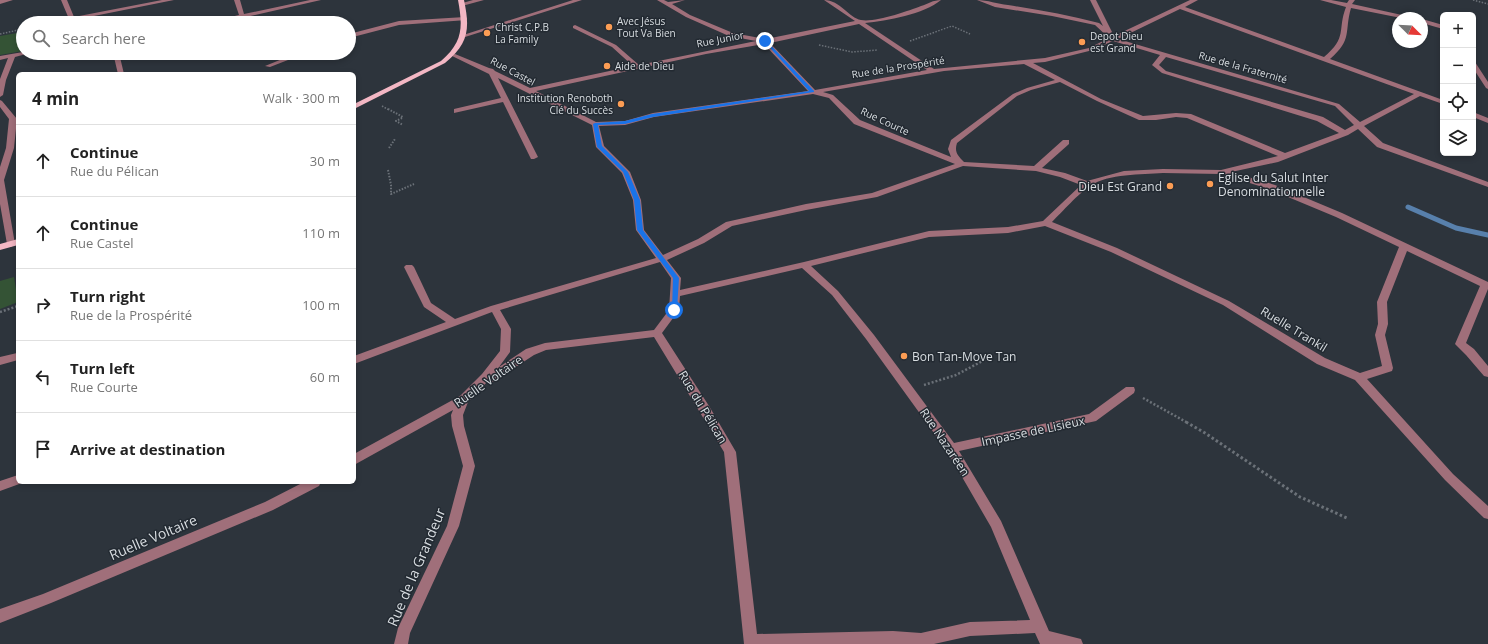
<!DOCTYPE html>
<meta charset="utf-8">
<style>
body{margin:0;font-family:"Open Sans",sans-serif;background:#f6f6f6;color:#222}
.controls{position:absolute;right:12px;top:12px;display:grid;overflow:hidden;border-radius:6px;box-shadow:0 2px 6px #0003}
.controls button{width:36px;height:36px;display:grid;place-items:center;padding:0;border:0;border-bottom:1px solid #e0e0e0;background:#fff;color:#222;font:20px sans-serif}
.compass{position:absolute;left:1392px;top:12px;width:36px;height:36px;border-radius:50%;background:#fff;box-shadow:0 2px 6px #0003;rotate:114deg}
.stop{position:absolute;width:12px;height:12px;margin:-9px;border:3px solid #1a73e8;border-radius:50%;background:#fff}
.stop.end{background:#1a73e8;border-color:#fff;box-shadow:0 1px 4px #0008}
.list{margin:0;padding:0;list-style:none}
h2{display:flex;justify-content:space-between;align-items:center;height:52px;margin:0;padding:0 16px;font-size:17px}
h2 small{font-size:13px;font-weight:400;color:#767676}
.list li{display:grid;grid-template-columns:26px 1fr auto;gap:12px;align-items:center;box-sizing:border-box;height:72px;padding:0 16px;border-top:1px solid #e0e0e0}
.list b{display:block;font-size:15px;white-space:nowrap}
.list p{margin:0;font-size:13px;white-space:nowrap;color:#767676}
.list em{font-size:13px;font-style:normal;color:#767676}
.icon{flex:none;width:22px;height:22px;fill:none;stroke:currentColor;stroke-width:2;stroke-linecap:round;stroke-linejoin:round}
.map{position:relative;flex:none;width:1488px;height:644px;overflow:hidden}
.search{position:absolute;background:#fff;box-shadow:0 2px 6px #0003;left:16px;top:16px;width:340px;height:44px;display:flex;align-items:center;gap:10px;box-sizing:border-box;padding:0 14px;border-radius:22px;color:#767676;font-size:15px}
.panel{position:absolute;background:#fff;box-shadow:0 2px 6px #0003;left:16px;top:72px;width:340px;height:412px;border-radius:6px}
.map>svg:first-child{display:block}
</style>
<div class="map">
<svg width="1488" height="644" viewBox="0 0 1488 644">
<rect width="100%" height="100%" fill="#2d343c"/>
<!-- green -->
<path fill="#345335" d="M23 32V51L0 55V36Z
M14 277 18 302 0 309V281Z"/>
<g fill="none" stroke-linecap="round" stroke-linejoin="round">
<!-- stream -->
<path stroke="#5880ac" stroke-width="5" d="M1408 207 1456 228 1488 235"/>
<!-- path-far3 -->
<path stroke="#6b7178" stroke-width="1.5" stroke-dasharray="1.5 1.5" stroke-linecap="butt" d="M1473 0 1488 4
M0 34 23 29
M910 41 952 26 970 34
M819 45 852 52 878 50
M382 106 389 110"/>
<!-- path-far2 -->
<path stroke="#6b7178" stroke-width="2" stroke-dasharray="1.5 1.5" stroke-linecap="butt" d="M388 109 403 117
M402 118 396 121 403 125
M389 148 395 139
M388 170 391 185V194L414 184"/>
<!-- path-far1 -->
<path stroke="#6b7178" stroke-width="2.5" stroke-dasharray="2 2" stroke-linecap="butt" d="M0 312 18 306
M924 385 956 375 992 356
M1143 398 1188 423"/>
<!-- path -->
<path stroke="#6b7178" stroke-width="3" stroke-dasharray="2.5 2.5" stroke-linecap="butt" d="M1186 422 1205 433 1300 497 1347 518"/>
<!-- minor -->
<path fill="#a06f7a" fill-rule="evenodd" d="M0 0H13L0 4Z
M61 0H67L74 17 162 0H174L74 20 73 23H67L69 19Z
M234 0H240L244 14 310 0H321L246 17 251 23H245L241 18 216 23H205L239 15Z
M473 0H484L462 6 459 4Z
M573 0H582L465 37 460 36Z
M657 0H664L668 2 685 0 672 4 690 15 733 33 766 39 855 21 824 0C840 0 849 18 861 20 874 23 908 11 921 6 928 4 933 0 941 0 924 14 887 21 865 23L934 69 1045 58 1089 48 1109 38 1095 25 1052 16 995 7 977 0C988 0 997 4 1008 5 1038 10 1069 15 1099 23L1103 26 1090 0H1096L1112 32 1111 33 1114 36 1190 0H1198L1185 7 1324 57C1348 37 1337 30 1346 7L1320 0H1331L1347 3 1349 0H1355L1352 4 1411 17 1412 18H1401L1351 8C1344 32 1353 39 1330 59L1443 100V104L1420 96 1364 126 1383 143 1488 182V187L1377 147 1358 129 1348 135 1278 162 1231 172 1275 185 1342 213 1488 282V289L1466 343 1474 349 1488 366V377L1484 376 1466 355 1455 344 1480 286 1407 251 1387 302 1388 324 1385 335 1393 368 1392 371 1367 379 1453 474 1488 506V519L1484 518 1445 480 1355 380 1317 364 1223 305 1111 252 1045 226 1008 233 929 237 811 266 838 291 874 335 954 443 1089 414 1126 387H1134L1135 390 1134 393 1096 421 959 451 1001 521 1049 631 1081 639 1083 644H1040L1035 633 970 636 934 644H744L724 452 654 337 546 350 534 355 493 382H487L468 402 463 415 464 426 475 466 459 526 410 633 408 644H394L398 628 447 526 463 466 452 426 451 415 453 410 354 465V454L460 396 482 374 500 351 501 329 492 312 354 364V356L446 322 424 307 404 267 406 265H412L414 267 431 303 455 319 491 306 656 258 636 230 633 200 622 173 596 147 592 125 498 78 538 157 534 159H531L503 102 454 113V109L501 98 489 74 450 55 455 54 489 68 493 69 495 71 530 88 633 66 612 47 573 28V26L575 25 616 45 639 65 756 41 729 36 686 17ZM1180 9 1414 94 1360 122 1339 104 1118 39ZM859 24 927 70 815 90 770 43ZM1113 41 1160 55 1152 65 1162 73 1317 121 1339 133 1285 153 1191 114 1176 113 1143 116 1101 99 1033 63 1045 62 1093 50ZM764 44 808 91 653 113 625 121 596 122 536 91 706 54ZM1166 57 1335 106 1354 125 1345 130 1323 117 1166 71 1159 65ZM1024 64 1055 80 1027 88 1013 94 951 140 948 149 951 157 860 120 833 95 823 92 944 71ZM1060 82 1097 101 1139 120H1156L1176 117 1187 118 1278 156 1221 170 1163 169 1124 171 1087 181 1065 173 1042 168 1069 144V140H1063L1034 166 964 162C958 156 954 152 957 143L1017 96 1031 90ZM813 94 829 98 854 124 955 164 872 193 806 204 726 222 698 239 663 255 644 230 641 200 630 172 604 146 599 126 625 125 654 117ZM963 166 1036 171 1060 177 1081 185 1043 221 1008 227 929 231 804 262 680 290 681 278 667 260 704 243 732 226 806 210 877 197ZM1163 173 1221 174 1269 189 1336 217 1399 247 1377 302 1378 324 1375 335 1382 366 1360 373 1325 358 1229 301 1117 248 1052 222C1062 212 1079 193 1090 186 1109 173 1141 175 1163 173ZM660 262 671 278 669 310 654 330 545 343 526 349 499 367 510 352 511 329 500 310ZM802 268 832 295 866 339 947 451 991 527 1030 620 970 622 921 633 893 631 757 634 736 452 709 406 662 333 679 310 680 296Z
M465 17 467 18V20L399 25 349 38V34L399 21Z
M1422 19 1443 25V29L1422 23Z
M23 52 30 53 15 57 6 80 3 95 0 97V79L8 58 0 60V56Z
M113 53H119L124 74H118Z
M297 53H306L270 67 265 66Z
M1473 61 1475 62 1488 82V89L1486 88 1473 68Z
M0 100 2 101 17 119 14 148 4 180 15 244 11 247 7 244 0 204V167L6 148 9 119 0 107Z
M1473 112 1488 118V123L1473 117Z
M17 353 18 360 0 365V357Z
M18 475V482H23L22 483 0 491V481Z
M304 482H321L319 486 273 510 51 603 0 623V609L43 594 265 502Z"/>
<!-- major -->
<path fill="#f3b7c4" fill-rule="evenodd" d="M458 0H464C470 28 469 44 445 63L354 109V104L441 61C463 42 463 27 458 0Z
M18 239V245L0 250V244Z"/>
</g>
<!-- route -->
<path fill="#1a73e8" d="M763 40H766L814 91V92L653 117 625 124 598 125 602 146 628 172 640 200 643 230 679 278 677 310 672 311 673 278 637 230 634 200 623 172 597 147 593 124 595 123 625 121 652 114 809 91Z"/>
<!-- markers -->
<g fill="#fc9d54" stroke="#232a32" stroke-width="1.5">
<circle cx="609" cy="27" r="4"/>
<circle cx="487" cy="33" r="4"/>
<circle cx="1082" cy="42" r="4"/>
<circle cx="607" cy="66" r="4"/>
<circle cx="621" cy="104" r="4"/>
<circle cx="1210" cy="184" r="4"/>
<circle cx="1170" cy="186" r="4"/>
<circle cx="904" cy="356" r="4"/>
</g>
<g text-anchor="middle" dominant-baseline="central" stroke-width="3" stroke-linejoin="round" paint-order="stroke">
<!-- far-poi labels -->
<g font-size="10" fill="#d8dde1" stroke="#232a32" text-anchor="start">
<text x="617" y="21">Avec Jésus<tspan x="617" dy="12">Tout Va Bien</tspan></text>
<text x="495" y="27">Christ C.P.B<tspan x="495" dy="12">La Family</tspan></text>
<text x="1090" y="36">Depot Dieu<tspan x="1090" dy="12">est Grand</tspan></text>
<text x="615" y="66">Aide de Dieu</text>
<text x="613" y="98" text-anchor="end">Institution Renoboth<tspan x="613" dy="12">Clé du Succès</tspan></text>
</g>
<!-- far-street labels -->
<g font-size="10" fill="#d8dde1" stroke="#232a32">
<text transform="translate(720 39) rotate(-11)">Rue Junior</text>
<text transform="translate(898 67) rotate(-9)">Rue de la Prospérité</text>
<text transform="translate(1243 67) rotate(16)">Rue de la Fraternité</text>
<text transform="translate(513 71) rotate(28)">Rue Castel</text>
<text transform="translate(885 121) rotate(25)">Rue Courte</text>
</g>
<!-- poi labels -->
<g font-size="12" fill="#d8dde1" stroke="#232a32" text-anchor="start">
<text x="1218" y="177">Eglise du Salut Inter<tspan x="1218" dy="14">Denominationnelle</tspan></text>
<text x="1162" y="186" text-anchor="end">Dieu Est Grand</text>
<text x="912" y="356">Bon Tan-Move Tan</text>
</g>
<!-- street labels -->
<g font-size="12" fill="#d8dde1" stroke="#232a32">
<text transform="translate(1294 329) rotate(31)">Ruelle Trankil</text>
<text transform="translate(488 381) rotate(-35)">Ruelle Voltaire</text>
<text transform="translate(703 407) rotate(59)">Rue du Pélican</text>
<text transform="translate(1033 431) rotate(-12)">Impasse de Lisieux</text>
<text transform="translate(945 442) rotate(56)">Rue Nazaréen</text>
</g>
<!-- near-street labels -->
<g font-size="14" fill="#d8dde1" stroke="#232a32">
<text transform="translate(153 537) rotate(-23)">Ruelle Voltaire</text>
<text transform="translate(416 567) rotate(-67)">Rue de la Grandeur</text>
</g>
</g>
</svg>
<div class="controls">
<button>+</button>
<button>−</button>
<button><svg class="icon" aria-label="locate" viewBox="0 0 24 24"><circle cx="12" cy="12" r="6"/><path d="M12 2v4M12 18v4M2 12h4M18 12h4"/></svg></button>
<button><svg class="icon" aria-label="layers" viewBox="0 0 24 24"><path d="M12 4l9 5-9 5-9-5zM3 14l9 5 9-5"/></svg></button>
</div>
<svg class="compass" viewBox="-18 -18 36 36"><path d="M0-13l5 13h-10z" fill="#e53935"/><path d="M0 13l5-13h-10z" fill="#767676"/></svg>
<div class="stop" style="left:674px;top:310px"></div>
<div class="stop end" style="left:765px;top:41px"></div>
<div class="search"><svg class="icon" aria-label="search" viewBox="0 0 24 24"><circle cx="10" cy="10" r="6"/><path d="M15 15l6 6"/></svg>Search here</div>
<section class="panel">
<h2>4 min<small>Walk · 300 m</small></h2>
<ul class="list">
<li><svg class="icon" aria-label="ahead" viewBox="0 0 24 24"><path d="M12 20V5M6 11l6-6 6 6"/></svg><div><b>Continue</b><p>Rue du Pélican</p></div><em>30 m</em></li>
<li><svg class="icon" aria-label="ahead" viewBox="0 0 24 24"><path d="M12 20V5M6 11l6-6 6 6"/></svg><div><b>Continue</b><p>Rue Castel</p></div><em>110 m</em></li>
<li><svg class="icon" aria-label="right" viewBox="0 0 24 24"><path d="M7 20v-9h11M14 6l5 5-5 5"/></svg><div><b>Turn right</b><p>Rue de la Prospérité</p></div><em>100 m</em></li>
<li><svg class="icon" aria-label="left" viewBox="0 0 24 24"><path d="M17 20v-9H6M10 6l-5 5 5 5"/></svg><div><b>Turn left</b><p>Rue Courte</p></div><em>60 m</em></li>
<li><svg class="icon" aria-label="arrive" viewBox="0 0 24 24"><path d="M6 21V4h12l-3 4 3 4H6"/></svg><div><b>Arrive at destination</b></div></li>
</ul>
</section>
</div>
